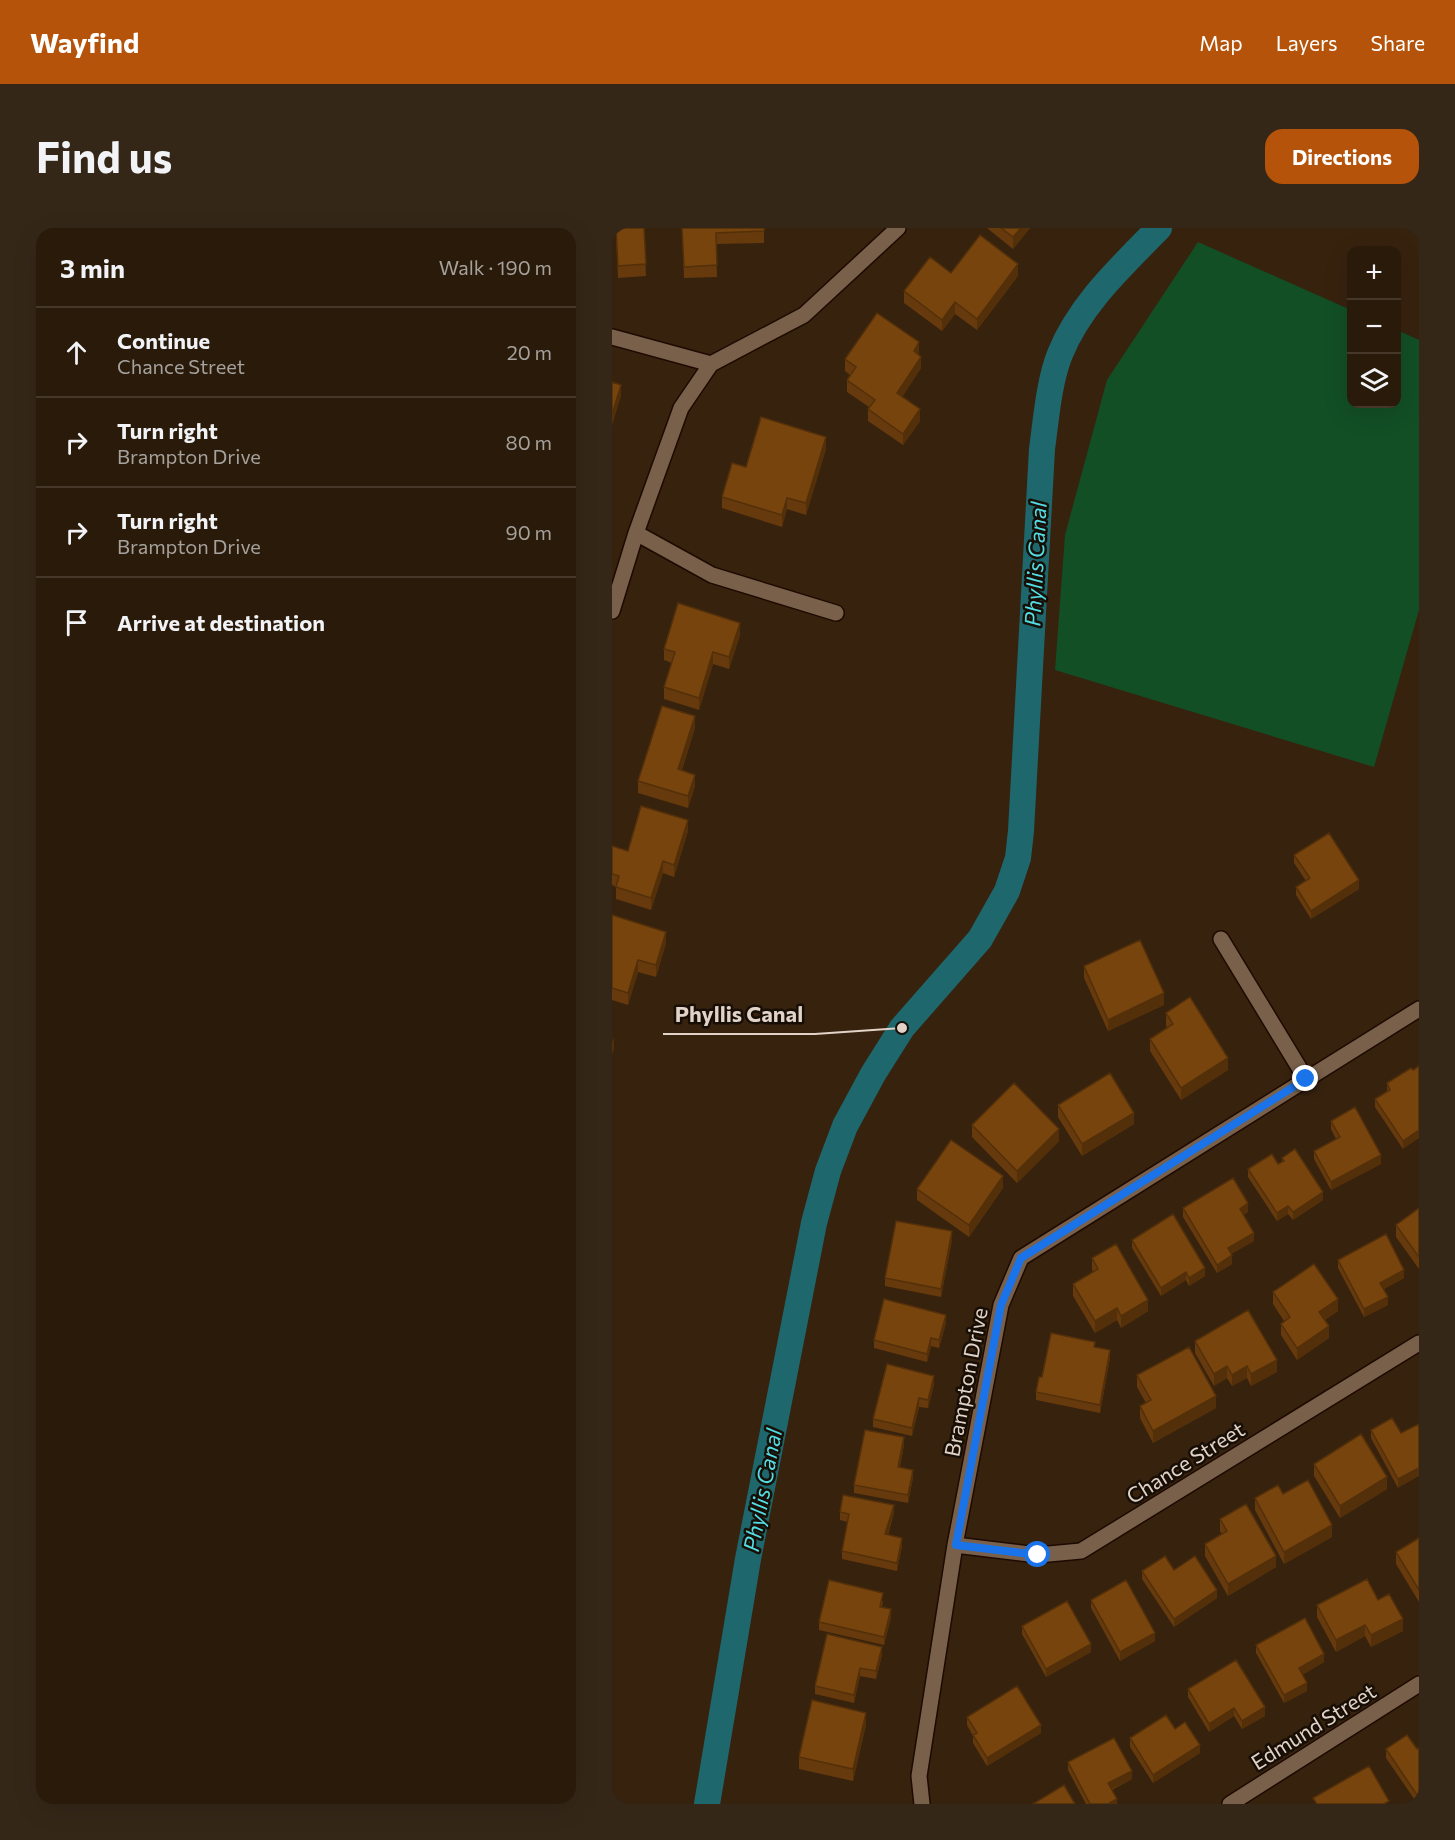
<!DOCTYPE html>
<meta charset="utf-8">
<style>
body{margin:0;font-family:Commissioner,sans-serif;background:#352718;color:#f1f3f6}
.controls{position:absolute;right:18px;top:18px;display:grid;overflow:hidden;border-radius:12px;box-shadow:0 6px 24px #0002}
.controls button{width:54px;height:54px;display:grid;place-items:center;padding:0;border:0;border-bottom:2px solid #45382b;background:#291a0a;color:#f1f3f6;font:30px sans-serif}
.stop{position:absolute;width:18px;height:18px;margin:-14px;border:4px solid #1a73e8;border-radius:50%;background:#fff}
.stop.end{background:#1a73e8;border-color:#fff;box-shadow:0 2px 6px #0008}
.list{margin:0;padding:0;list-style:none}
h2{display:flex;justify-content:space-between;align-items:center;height:78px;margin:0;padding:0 24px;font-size:26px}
h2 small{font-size:20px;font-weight:400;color:#a5a19c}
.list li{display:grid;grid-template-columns:39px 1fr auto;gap:18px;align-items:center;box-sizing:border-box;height:90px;padding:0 24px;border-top:2px solid #45382b}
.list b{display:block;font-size:22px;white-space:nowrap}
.list p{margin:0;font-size:20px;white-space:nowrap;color:#a5a19c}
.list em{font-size:20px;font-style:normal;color:#a5a19c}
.icon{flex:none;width:33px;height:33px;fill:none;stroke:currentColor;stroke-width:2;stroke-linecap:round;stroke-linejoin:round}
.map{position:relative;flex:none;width:807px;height:1576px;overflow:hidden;border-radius:18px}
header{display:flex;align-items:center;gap:36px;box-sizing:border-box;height:84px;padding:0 30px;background:#b45309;color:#fff}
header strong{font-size:28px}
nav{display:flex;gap:33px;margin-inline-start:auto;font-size:21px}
.intro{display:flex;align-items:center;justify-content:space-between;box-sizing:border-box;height:144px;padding:0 36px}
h1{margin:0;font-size:42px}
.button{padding:15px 27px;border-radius:18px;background:#b45309;color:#fff;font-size:21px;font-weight:700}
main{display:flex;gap:36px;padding:0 36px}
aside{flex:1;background:#291a0a;border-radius:18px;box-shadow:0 6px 24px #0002}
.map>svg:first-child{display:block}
</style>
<header>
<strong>Wayfind</strong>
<nav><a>Map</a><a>Layers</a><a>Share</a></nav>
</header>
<div class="intro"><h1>Find us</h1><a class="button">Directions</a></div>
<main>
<aside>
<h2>3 min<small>Walk · 190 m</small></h2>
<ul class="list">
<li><svg class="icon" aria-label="ahead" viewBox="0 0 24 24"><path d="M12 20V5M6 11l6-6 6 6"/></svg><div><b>Continue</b><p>Chance Street</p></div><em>20 m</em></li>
<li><svg class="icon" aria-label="right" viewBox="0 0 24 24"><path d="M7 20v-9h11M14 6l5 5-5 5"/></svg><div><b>Turn right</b><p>Brampton Drive</p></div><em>80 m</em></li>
<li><svg class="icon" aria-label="right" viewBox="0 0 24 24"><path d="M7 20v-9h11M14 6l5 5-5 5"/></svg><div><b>Turn right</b><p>Brampton Drive</p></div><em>90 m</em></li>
<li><svg class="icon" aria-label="arrive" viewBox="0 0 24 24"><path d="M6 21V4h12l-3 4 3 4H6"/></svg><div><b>Arrive at destination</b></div></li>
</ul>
</aside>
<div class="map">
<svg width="807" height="1576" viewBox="0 0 807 1576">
<rect width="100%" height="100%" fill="#37220e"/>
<!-- green -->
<path fill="#124f25" d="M586 14 739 82 740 176H784L785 102 807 112V382L762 539 443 442 453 307 495 152Z"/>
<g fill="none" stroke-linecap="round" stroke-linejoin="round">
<!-- canal -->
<path stroke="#1e686d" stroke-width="26" d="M95 1576 136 1331 202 995 216 943 233 898 261 846 290 800 368 711 395 663 406 630 409 603 430 221C434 192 437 153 448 126 468 76 510 38 547 0"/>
<!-- street casing -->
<g stroke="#1e0a00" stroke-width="18">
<path id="street" d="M0 109 99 136
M24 305 100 347 224 385
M0 383 24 305 69 180 99 136 192 87 286 0
M609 711 694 851
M343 1317 426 1327 469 1323 807 1115
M310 1576 307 1548 343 1317 389 1077 409 1030 807 781
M618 1576 807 1456"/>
</g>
<!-- street -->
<use href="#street" stroke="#79604b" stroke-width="15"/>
</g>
<!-- wall -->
<path fill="#663a0c" d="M0 0H32L34 48 6 50 4 7H0Z
M70 0H152V15L104 16 105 49 72 50Z
M375 0H418L401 21Z
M339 45 406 48 365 102 343 86 330 103 292 75V63Z
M307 126 309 140 290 169 308 193 291 217 256 193V181L257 179 235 164V152L238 147 233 143V131Z
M214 221 194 287 175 281 170 299 110 280V269L134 239Z
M128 407 117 441 101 436 87 482 52 471V459L60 435 52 432V421Z
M83 500 70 542 83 558 76 580 26 565V553Z
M76 603 62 649 51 645 39 682 4 671V659L0 657V618L16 623Z
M682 627 747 661 699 691 684 667V659L694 653 682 635Z
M0 687 54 715 44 749 26 744 16 777 0 772Z
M472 738 552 777 496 803 472 750Z
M554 785 616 842 569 872 538 823V811L555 800 554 797Z
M801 842 791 921 763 879V871L775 863V855Z
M446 877 522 896 470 928 446 889Z
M719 893 769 936 719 962 702 931V923L724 911 719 901Z
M360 897 447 913 405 955 360 909Z
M670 930 711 972 681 992 676 986 665 993 636 949V941L666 936 670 934Z
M391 960 357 1009 305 972V961Z
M571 980 636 984 631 987 642 1013 619 1026 620 1036 605 1045 571 989Z
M807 980V1041L784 1009V997Z
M340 1012 329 1069 273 1058V1050Z
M520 1012 593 1048 577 1058 574 1052 549 1068 520 1020Z
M480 1030 536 1083 509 1100 505 1092 483 1105 461 1068V1056L481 1044 480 1042Z
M726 1032 792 1050 772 1061 776 1077 752 1089 726 1040Z
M661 1064 726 1083 713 1092 717 1110 685 1132 669 1107V1096L672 1093 661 1076Z
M334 1095 327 1120 319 1118 315 1134 262 1120V1112Z
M583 1113 665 1144 639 1158 635 1150 620 1158 615 1150 602 1158 583 1125Z
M483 1119 498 1130 488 1185 424 1172V1164L430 1149Z
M525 1147 604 1180 541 1215 528 1190V1178L534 1175 525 1159Z
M322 1156 316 1180 307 1179 300 1208 261 1199V1191Z
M759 1202 789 1205 786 1260 759 1210Z
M292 1217 288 1239 301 1250 296 1275 242 1265V1257Z
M702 1236 775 1261 728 1290 702 1248Z
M671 1266 720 1309 672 1336 643 1282V1270Z
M228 1284 282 1285 276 1307 290 1318 285 1343 230 1331V1323L236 1294 228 1292Z
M608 1291 664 1339 616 1368 593 1328V1316L610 1306 608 1303Z
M807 1304V1374L784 1336V1324L807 1310Z
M562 1342 605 1370 562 1399 530 1351V1343Z
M479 1372 543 1413 508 1433 479 1380Z
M271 1373 270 1379 279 1389 272 1417 207 1402V1394Z
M705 1377 791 1403 759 1419 753 1408 724 1424 705 1389Z
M410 1398 479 1424 434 1449 410 1406Z
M644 1417 712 1434 690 1447 695 1463 672 1475 644 1425Z
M270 1427 264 1451 248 1448 242 1475 203 1466V1458Z
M576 1461 653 1488 630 1501 622 1488 597 1504 576 1469Z
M355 1489 429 1505 375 1538 361 1515V1508L355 1497Z
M254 1497 241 1553 187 1541V1529Z
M518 1510 588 1525 541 1555 518 1519Z
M807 1520 805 1575 774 1530V1521H805Z
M456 1534 520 1551 500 1562 505 1576H474L456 1542Z"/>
<!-- shaded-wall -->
<path fill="#53300a" d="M409 0H418L401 21V9Z
M406 36V48L365 102V91Z
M343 74V86L330 103V92Z
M307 114V126L302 135V123Z
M309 129V140L285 177V165Z
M9 157V168L0 198V186Z
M308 181V193L291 217V206Z
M214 209V221L194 287V275Z
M175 270V281L170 299V287Z
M128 395V407L117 441V429Z
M101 424V436L87 482V470Z
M83 488V500L66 553V541Z
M83 547V558L76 580V568Z
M76 592V603L62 649V637Z
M51 633V645L39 682V670Z
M747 652V661L699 691V683Z
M54 704V715L44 749V737Z
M26 732V744L16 777V765Z
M552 765V777L496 803V792Z
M2 809V821L0 826V814Z
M616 830V842L569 872V860Z
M522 885V896L470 928V916Z
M447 901V913L405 955V943Z
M807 902V910L791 921V913Z
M769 927V936L719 962V954Z
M391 948V960L357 1009V997Z
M711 964V972L681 992V984Z
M636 975V984L628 989V981Z
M676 978V986L665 993V985Z
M340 1003V1012L329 1069V1061Z
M642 1005V1013L616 1028V1020Z
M620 1027V1036L605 1045V1037Z
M593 1040V1048L577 1058V1050Z
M792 1042V1050L768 1063V1055Z
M574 1044V1052L549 1068V1060Z
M776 1069V1077L752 1089V1081Z
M726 1071V1083L707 1096V1084Z
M536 1072V1083L509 1100V1088Z
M505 1080V1092L483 1105V1093Z
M334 1087V1095L327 1120V1112Z
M717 1098V1110L685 1132V1120Z
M319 1110V1118L315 1134V1126Z
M498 1122V1130L488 1185V1177Z
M665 1132V1144L639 1158V1146Z
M615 1138V1150L602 1158V1146Z
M635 1138V1150L620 1158V1147Z
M322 1148V1156L316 1180V1172Z
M604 1168V1180L541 1215V1203Z
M307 1170V1179L300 1208V1200Z
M292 1209V1217L286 1247V1239Z
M807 1240V1248L786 1260V1251Z
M301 1242V1250L296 1275V1267Z
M775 1249V1261L728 1290V1278Z
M282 1277V1285L273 1314V1306Z
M720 1297V1309L672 1336V1324Z
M290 1310V1318L285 1343V1335Z
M664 1328V1339L616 1368V1356Z
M605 1362V1370L562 1399V1391Z
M279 1381V1389L272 1417V1409Z
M791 1391V1403L759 1419V1407Z
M753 1397V1408L724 1424V1412Z
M543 1405V1413L508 1433V1424Z
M479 1416V1424L434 1449V1441Z
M270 1419V1427L264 1451V1443Z
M712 1426V1434L687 1449V1440Z
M248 1440V1448L242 1475V1467Z
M695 1455V1463L672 1475V1467Z
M653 1479V1488L630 1501V1493Z
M622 1480V1488L597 1504V1496Z
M254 1485V1497L241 1553V1541Z
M429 1497V1505L375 1538V1530Z
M588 1517V1525L541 1555V1547Z
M520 1543V1551L496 1563V1555Z
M807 1566V1574L805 1575V1567Z
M505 1571V1576H496Z"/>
<!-- building -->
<path fill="#77440e" stroke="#53300a" stroke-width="1.5" d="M4 0H32L34 36 6 38Z
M70 0H152V3L104 5 105 37 72 39Z
M389 0H409L401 9Z
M368 7 406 36 365 91 343 74 330 92 292 63 318 29 339 45Z
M265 85 307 114 302 123 309 129 285 165 308 181 291 206 256 181 263 172 235 152 244 139 233 131Z
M0 154 9 157 0 186Z
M149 189 214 209 194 275 175 270 170 287 110 269 120 235 134 239Z
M66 375 128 395 117 429 101 424 87 470 52 459 63 424 52 421Z
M50 478 83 488 66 541 83 547 76 568 26 553Z
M29 578 76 592 62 637 51 633 39 670 4 659 7 648 0 646V618L16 623Z
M717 605 747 652 699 683 684 659 698 650 682 627Z
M0 687 54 704 44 737 26 732 16 765 0 760Z
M528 712 552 765 496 792 472 738Z
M578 769 616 830 569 860 538 811 561 796 554 785Z
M807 838V902L791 913 763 871 778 862 775 855 799 840 801 842Z
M498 845 522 885 470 916 446 877Z
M402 855 447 901 405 943 360 897Z
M743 879 769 927 719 954 702 923 728 909 719 893Z
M339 912 391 948 357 997 305 961Z
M683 921 711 964 681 984 676 978 665 985 636 941 660 926 666 936 672 933 670 930Z
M621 950 636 975 628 981 642 1005 616 1020 620 1027 605 1037 571 980Z
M807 980V1029L784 997Z
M561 986 593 1040 577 1050 574 1044 549 1060 520 1012Z
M284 993 340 1003 329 1061 273 1050Z
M774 1006 792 1042 768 1055 776 1069 752 1081 726 1032Z
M504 1016 536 1072 509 1088 505 1080 483 1093 461 1056 486 1041 480 1030Z
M702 1036 726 1071 707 1084 717 1098 685 1120 669 1096 678 1089 661 1064Z
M272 1071 334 1087 327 1112 319 1110 315 1126 262 1112Z
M636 1082 665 1132 639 1146 635 1138 620 1147 615 1138 602 1146 583 1113Z
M439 1105 483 1114 482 1119 498 1122 488 1177 424 1164 427 1149H430Z
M577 1119 604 1168 541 1203 528 1178 539 1172 525 1147Z
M275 1136 322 1148 316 1172 307 1170 300 1200 261 1191Z
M780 1190 789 1205 807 1196V1240L786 1251 759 1202Z
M253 1202 292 1209 286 1239 301 1242 296 1267 242 1257Z
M749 1206 775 1249 728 1278 702 1236Z
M696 1252 720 1297 672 1324 643 1270 666 1257 671 1266Z
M231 1267 282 1277 273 1306 290 1310 285 1335 230 1323 237 1286 228 1284Z
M634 1276 664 1328 616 1356 593 1316 615 1303 608 1291Z
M807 1310V1362L784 1324Z
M553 1328 562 1342 583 1328 605 1362 562 1391 530 1343Z
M755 1351 766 1372 777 1366 791 1391 759 1407 753 1397 724 1412 705 1377Z
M217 1352 271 1365 268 1379 279 1381 272 1409 207 1394Z
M514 1352 543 1405 508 1424 479 1372Z
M455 1373 479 1416 434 1441 410 1398Z
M693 1390 712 1426 687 1440 695 1455 672 1467 644 1417Z
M215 1406 270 1419 264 1443 248 1440 242 1467 203 1458Z
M624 1432 653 1479 630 1493 622 1480 597 1496 576 1461Z
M405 1458 429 1497 375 1530 361 1507 365 1505 355 1489Z
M200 1472 254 1485 241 1541 187 1529Z
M554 1487 563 1501 573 1494 588 1517 541 1547 518 1510Z
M795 1507 805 1521 807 1520V1566L805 1567 774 1521Z
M502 1510 520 1543 496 1555 505 1571 496 1576H478L456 1534Z
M757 1538 777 1573 772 1576H705L701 1570Z
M452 1557 463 1576H421Z"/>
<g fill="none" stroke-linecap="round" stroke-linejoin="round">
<!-- route -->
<path stroke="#1a73e8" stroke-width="8" d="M426 1327 344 1317 389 1077 409 1030 694 851"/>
</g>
<g text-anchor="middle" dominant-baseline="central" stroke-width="5" stroke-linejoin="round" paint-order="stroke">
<!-- street labels -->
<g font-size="21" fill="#e2d3c8" stroke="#170e06">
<text transform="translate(353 1154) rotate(-79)">Brampton Drive</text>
<text transform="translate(573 1234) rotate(-32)">Chance Street</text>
<text transform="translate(701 1498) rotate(-32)">Edmund Street</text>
</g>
<!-- water labels -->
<g font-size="22" font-style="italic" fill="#52dde5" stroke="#170e06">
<text transform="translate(423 336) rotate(-87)">Phyllis Canal</text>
<text transform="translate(150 1262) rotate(-79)">Phyllis Canal</text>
</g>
</g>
<!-- callouts -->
<path fill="none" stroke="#e2d3c8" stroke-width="2" d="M290 800L203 806H51"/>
<circle fill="#e2d3c8" stroke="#170e06" stroke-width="2" cx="290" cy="800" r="6"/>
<g font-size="22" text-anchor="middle" font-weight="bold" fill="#e2d3c8" stroke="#170e06" stroke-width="5" stroke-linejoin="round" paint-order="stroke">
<text x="127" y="794">Phyllis Canal</text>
</g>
</svg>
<div class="controls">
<button>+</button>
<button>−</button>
<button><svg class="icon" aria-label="layers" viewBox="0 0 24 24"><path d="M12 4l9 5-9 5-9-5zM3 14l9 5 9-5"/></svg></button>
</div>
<div class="stop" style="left:426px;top:1327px"></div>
<div class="stop end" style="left:694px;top:851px"></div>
</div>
</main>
